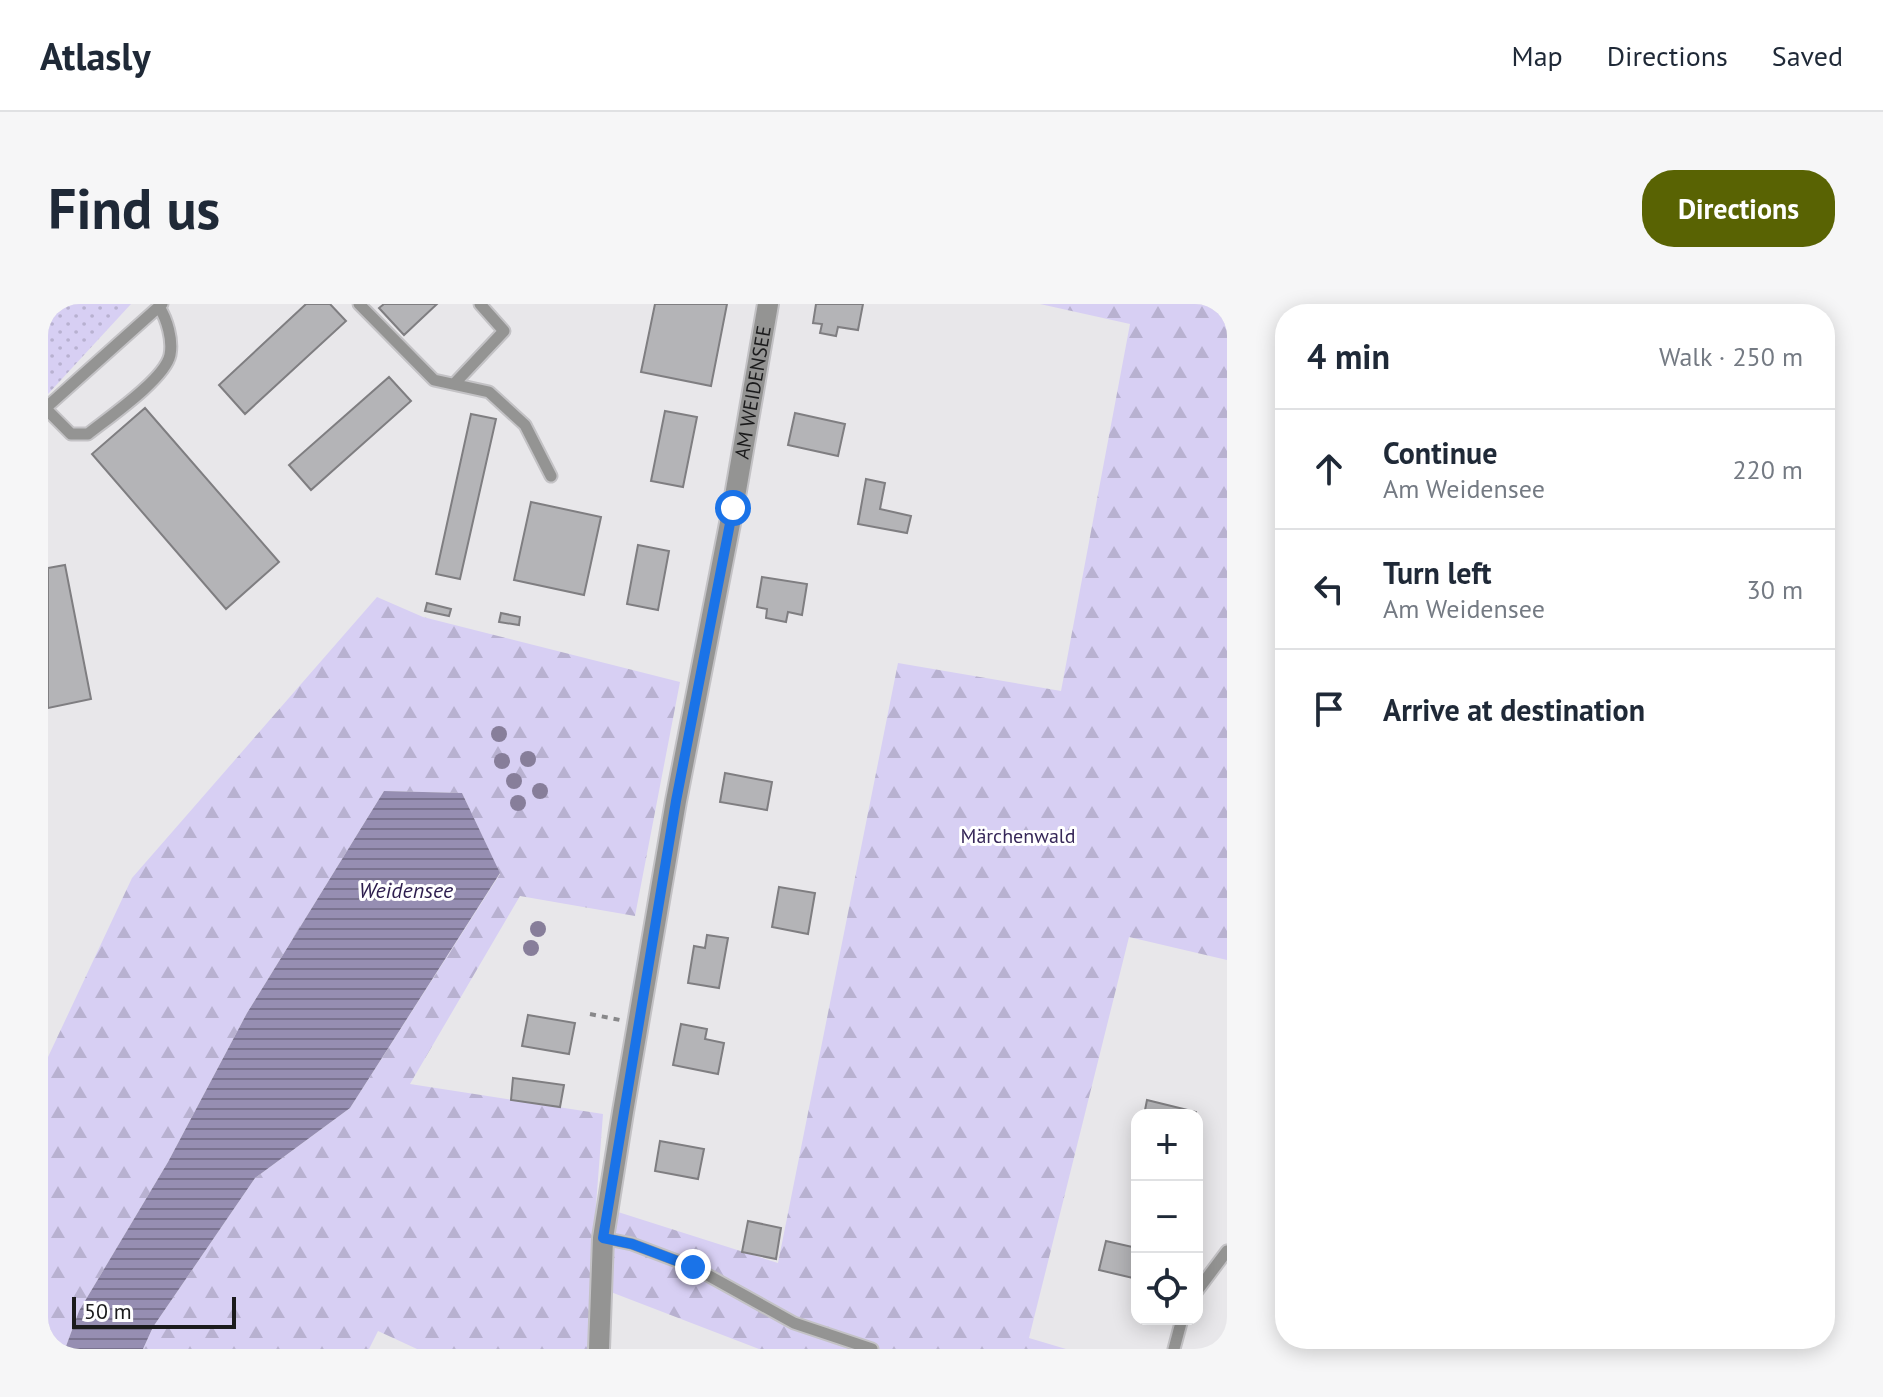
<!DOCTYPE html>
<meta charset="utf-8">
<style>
body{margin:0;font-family:"PT Sans",sans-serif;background:#f6f6f7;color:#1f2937}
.controls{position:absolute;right:24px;bottom:24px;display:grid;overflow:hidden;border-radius:16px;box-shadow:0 4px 20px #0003}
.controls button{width:72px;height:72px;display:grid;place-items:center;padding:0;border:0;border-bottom:2px solid #e0e1e3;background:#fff;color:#1f2937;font:40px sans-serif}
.scale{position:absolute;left:24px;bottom:20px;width:164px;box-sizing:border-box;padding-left:8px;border:4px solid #1b1b1c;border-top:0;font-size:22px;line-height:28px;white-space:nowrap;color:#1b1b1c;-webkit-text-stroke:6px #fff;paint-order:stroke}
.stop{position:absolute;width:24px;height:24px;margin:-18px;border:6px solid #1a73e8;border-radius:50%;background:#fff}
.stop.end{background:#1a73e8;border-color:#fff;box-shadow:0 2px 8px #0008}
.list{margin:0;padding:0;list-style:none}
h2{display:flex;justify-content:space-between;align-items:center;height:104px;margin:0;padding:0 32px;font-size:34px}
h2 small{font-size:26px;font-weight:400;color:#747a83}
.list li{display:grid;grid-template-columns:52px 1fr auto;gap:24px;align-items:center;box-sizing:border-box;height:120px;padding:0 32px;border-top:2px solid #e0e1e3}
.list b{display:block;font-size:30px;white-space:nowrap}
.list p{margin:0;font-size:26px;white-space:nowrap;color:#747a83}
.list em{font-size:26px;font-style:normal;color:#747a83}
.icon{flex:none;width:44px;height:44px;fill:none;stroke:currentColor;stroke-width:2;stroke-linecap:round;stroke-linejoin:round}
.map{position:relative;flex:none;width:1179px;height:1045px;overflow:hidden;border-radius:32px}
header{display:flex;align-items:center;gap:48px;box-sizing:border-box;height:112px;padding:0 40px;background:#fff;border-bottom:2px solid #e0e1e3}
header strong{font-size:38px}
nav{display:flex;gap:44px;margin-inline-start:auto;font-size:28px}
.intro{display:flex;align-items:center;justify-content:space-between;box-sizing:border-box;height:192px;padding:0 48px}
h1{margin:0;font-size:56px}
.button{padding:20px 36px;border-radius:32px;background:#596303;color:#fff;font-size:28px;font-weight:700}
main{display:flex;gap:48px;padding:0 48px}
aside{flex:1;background:#fff;border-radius:32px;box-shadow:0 4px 20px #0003}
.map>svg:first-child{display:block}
</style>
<header>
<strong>Atlasly</strong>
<nav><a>Map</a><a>Directions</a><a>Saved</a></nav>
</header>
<div class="intro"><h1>Find us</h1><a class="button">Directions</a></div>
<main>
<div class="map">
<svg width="1179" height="1045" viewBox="0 0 1179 1045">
<defs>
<pattern id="grass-dots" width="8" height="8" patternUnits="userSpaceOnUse" patternTransform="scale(2)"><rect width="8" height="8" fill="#d7cff3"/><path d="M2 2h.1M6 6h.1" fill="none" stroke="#b8b1d0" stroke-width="1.8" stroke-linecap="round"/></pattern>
<pattern id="forest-firs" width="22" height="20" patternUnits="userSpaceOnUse" patternTransform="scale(2)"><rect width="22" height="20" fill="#d7cff3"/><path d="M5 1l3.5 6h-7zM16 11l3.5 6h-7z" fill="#b8b1d0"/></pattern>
<pattern id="water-rules" width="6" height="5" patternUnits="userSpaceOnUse" patternTransform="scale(2)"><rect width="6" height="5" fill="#968eb2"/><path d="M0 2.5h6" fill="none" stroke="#7a7390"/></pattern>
</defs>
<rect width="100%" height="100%" fill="#e8e7ea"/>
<!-- grass -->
<path fill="url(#grass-dots)" d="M0 0H83L0 90Z"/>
<!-- forest -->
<path fill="url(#forest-firs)" d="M992 0H1179V656L1081 633 981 1034 1018 1045H711L542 980 541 1045H369L330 1027 321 1045H95L105 1023 207 874 302 804 452 570 414 489 336 487 199 709 120 858 31 1007 17 1045H0V753L84 574 329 293 375 313 632 378 587 612 472 592 362 780 555 810 548 901 730 959 850 359 1013 387 1082 20Z"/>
<!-- water -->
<path fill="url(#water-rules)" d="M336 487 414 489 452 569 302 804 207 874 105 1023 95 1045H17L31 1007 120 858 199 709Z"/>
<!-- building -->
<path fill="#b4b4b7" stroke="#7f7e81" stroke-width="2" d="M258 0H282L298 17 197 110 171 81Z
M336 0H389L356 31 331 4Z
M607 0H679L663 82 593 68Z
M768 0H815L810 26 790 23 788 32 772 29 774 20 765 19Z
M341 73 363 97 263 186 241 161Z
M97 104 231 258 178 305 44 150Z
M617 107 649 113 635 183 603 177Z
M747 109 797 120 790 152 740 141Z
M423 110 448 115 412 275 388 270Z
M818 175 837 179 832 205 863 212 859 229 810 220Z
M483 198 553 213 536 291 466 276Z
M590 241 621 247 610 306 579 300Z
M17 261 43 395 0 404V264Z
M714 273 759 280 754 311 740 308 738 318 718 314 719 305 709 303Z
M379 299 403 305 401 312 377 307Z
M453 309 472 313 471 321 451 318Z
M677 469 724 478 719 506 672 498Z
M731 583 767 589 760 630 724 623Z
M659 631 680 634 671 684 640 679 646 642 657 644Z
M480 711 527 719 521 750 474 742Z
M633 720 659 725 657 735 676 739 670 770 625 761Z
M465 774 516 781 512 803 463 796Z
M1099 796 1148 808V811H1096Z
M612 837 656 845 650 875 607 867Z
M700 917 733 924 728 955 694 948Z
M1058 937 1089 944 1085 974 1051 966Z"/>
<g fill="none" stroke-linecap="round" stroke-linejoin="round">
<!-- service casing -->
<g stroke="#c3c2c5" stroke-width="15">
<path id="service" d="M311 0 386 76 441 88 477 121 503 172
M407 79 456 27 432 0
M0 102 114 0
M0 107 23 130H40C60 114 117 75 122 51 125 36 119 15 111 3
M555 934 584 940 645 963 746 1019 824 1045
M1149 987 1179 947
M1126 1045 1134 1015"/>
</g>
<!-- minor casing -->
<g stroke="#c3c2c5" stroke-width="24">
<g id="minor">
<path id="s1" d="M551 1045 555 934 575 808 628 497 685 204 720 0"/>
</g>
</g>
<!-- path -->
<path stroke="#88888a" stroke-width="4" stroke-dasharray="6 6" stroke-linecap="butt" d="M542 710 572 716"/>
<!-- service -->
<use href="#service" stroke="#949493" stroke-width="11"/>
<!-- minor -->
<use href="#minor" stroke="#949493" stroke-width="20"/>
</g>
<!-- trees -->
<g fill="#877e9a">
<circle cx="451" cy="430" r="8"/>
<circle cx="480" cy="455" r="8"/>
<circle cx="454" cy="457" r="8"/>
<circle cx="466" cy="477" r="8"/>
<circle cx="492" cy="487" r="8"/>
<circle cx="470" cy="499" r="8"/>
<circle cx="490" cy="625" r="8"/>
<circle cx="483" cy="644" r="8"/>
</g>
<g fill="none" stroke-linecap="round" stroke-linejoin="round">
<!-- route -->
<path stroke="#1a73e8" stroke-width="10" d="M645 963 584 940 555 934 628 497 685 204"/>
</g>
<g text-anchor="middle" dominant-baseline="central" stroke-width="6" stroke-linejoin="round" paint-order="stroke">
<!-- street labels -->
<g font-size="20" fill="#1b1b1c" stroke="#fff">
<text stroke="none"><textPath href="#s1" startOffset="970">AM WEIDENSEE</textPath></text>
</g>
<!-- park labels -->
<g font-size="20" fill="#372859" stroke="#fff">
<text x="970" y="532">Märchenwald</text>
</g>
<!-- water labels -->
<g font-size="22" font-style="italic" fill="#2e1e4e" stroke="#fff">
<text x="358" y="586">Weidensee</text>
</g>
</g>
</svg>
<div class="controls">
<button>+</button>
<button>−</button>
<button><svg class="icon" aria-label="locate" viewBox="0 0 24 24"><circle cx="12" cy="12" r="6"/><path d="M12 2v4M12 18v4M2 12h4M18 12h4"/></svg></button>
</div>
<div class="scale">50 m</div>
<div class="stop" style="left:685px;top:204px"></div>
<div class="stop end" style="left:645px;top:963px"></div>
</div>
<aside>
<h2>4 min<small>Walk · 250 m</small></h2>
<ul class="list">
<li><svg class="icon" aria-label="ahead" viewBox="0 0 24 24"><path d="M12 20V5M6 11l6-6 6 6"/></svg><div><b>Continue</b><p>Am Weidensee</p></div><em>220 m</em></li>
<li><svg class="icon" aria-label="left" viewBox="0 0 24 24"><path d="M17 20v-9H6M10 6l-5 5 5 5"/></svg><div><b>Turn left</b><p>Am Weidensee</p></div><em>30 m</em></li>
<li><svg class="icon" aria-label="arrive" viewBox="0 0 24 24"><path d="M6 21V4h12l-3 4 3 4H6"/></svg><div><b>Arrive at destination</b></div></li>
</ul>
</aside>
</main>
